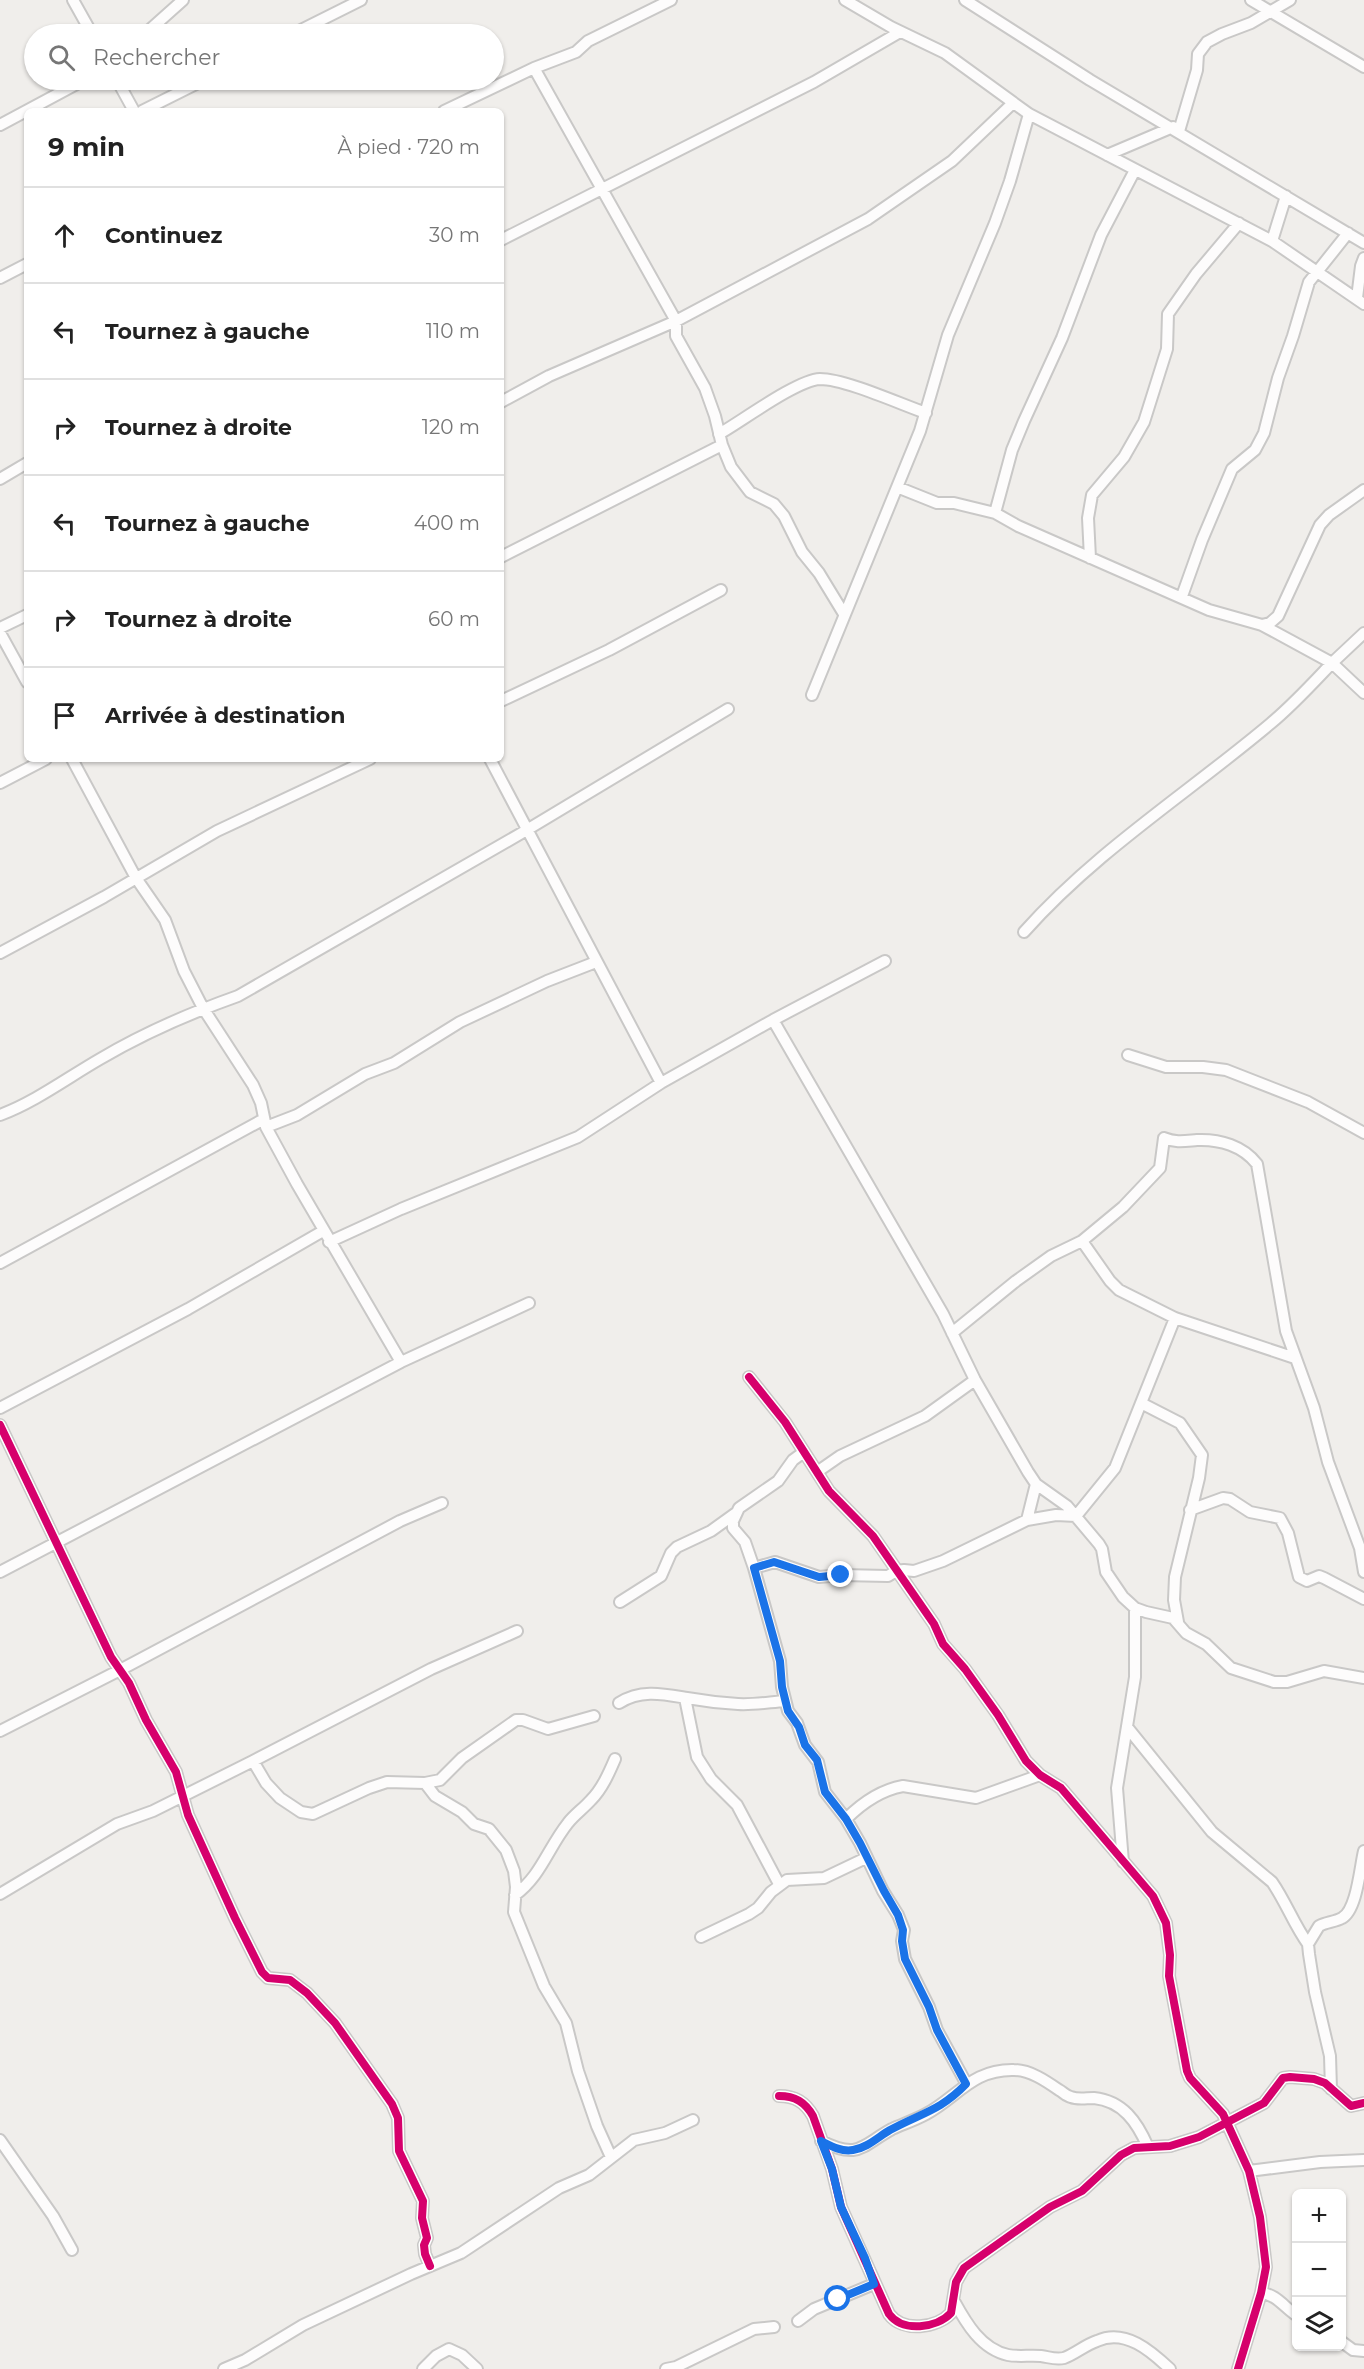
<!DOCTYPE html>
<html lang="fr">
<meta charset="utf-8">
<style>
body{margin:0;font-family:Montserrat,sans-serif;background:#f6f6f6;color:#222}
.controls{position:absolute;right:18px;bottom:18px;display:grid;overflow:hidden;border-radius:9px;box-shadow:0 2px 4px #0004}
.controls button{width:54px;height:54px;display:grid;place-items:center;padding:0;border:0;border-bottom:2px solid #e0e0e0;background:#fff;color:#222;font:30px sans-serif}
.stop{position:absolute;width:18px;height:18px;margin:-14px;border:4px solid #1a73e8;border-radius:50%;background:#fff}
.stop.end{background:#1a73e8;border-color:#fff;box-shadow:0 2px 6px #0008}
.list{margin:0;padding:0;list-style:none}
h2{display:flex;justify-content:space-between;align-items:center;height:78px;margin:0;padding:0 24px;font-size:26px}
h2 small{font-size:20px;font-weight:400;color:#767676}
.list li{display:grid;grid-template-columns:39px 1fr auto;gap:18px;align-items:center;box-sizing:border-box;height:96px;padding:0 24px;border-top:2px solid #e0e0e0}
.list b{display:block;font-size:22px;white-space:nowrap}
.list em{font-size:20px;font-style:normal;color:#767676}
.icon{flex:none;width:33px;height:33px;fill:none;stroke:currentColor;stroke-width:2;stroke-linecap:round;stroke-linejoin:round}
.map{position:relative;flex:none;width:1364px;height:2369px;overflow:hidden}
.search{position:absolute;background:#fff;box-shadow:0 2px 4px #0004;left:24px;top:24px;width:480px;height:66px;display:flex;align-items:center;gap:15px;box-sizing:border-box;padding:0 21px;border-radius:33px;color:#767676;font-size:22px}
.panel{position:absolute;background:#fff;box-shadow:0 2px 4px #0004;left:24px;top:108px;width:480px;height:654px;border-radius:9px}
.map>svg:first-child{display:block}
</style>
<div class="map">
<svg width="1364" height="2369" viewBox="0 0 1364 2369">
<rect width="100%" height="100%" fill="#f0eeeb"/>
<g fill="none" stroke-linecap="round" stroke-linejoin="round">
<!-- minor casing -->
<g stroke="#c9c8c7" stroke-width="14">
<path id="minor" d="M73 0 92 34
M845 0 891 27 945 53 1029 114 1272 241 1364 304
M965 0 1090 80 1364 243
M1251 0 1364 67
M145 34 183 0
M293 34 361 0
M534 68 676 321V336L705 388 715 416 722 445 731 467 750 492 774 504 784 516 802 552 819 573 844 614
M117 80 134 111
M142 111 204 80
M444 111 534 68 576 52 588 41 671 0
M0 125 84 80
M1179 131 1197 70 1198 54 1207 42 1222 34 1251 23 1290 0
M1107 155 1173 127
M501 240 814 82 900 32
M1272 241 1286 196
M0 278 27 264
M1357 298 1361 266 1364 258
M501 402 549 376 676 321 868 219 952 161 1013 103
M719 434C742 421 797 380 820 379 845 379 900 404 926 413
M0 479 27 463
M897 487 937 503H954L995 513 1018 526 1209 610 1262 625 1332 663 1364 633
M995 513 1012 450 1024 421 1062 338 1101 235 1135 170
M501 557 722 445
M1090 558 1088 518 1092 495 1124 457 1144 422 1167 349 1168 314 1196 274 1239 223
M1182 596 1202 540 1232 469 1255 450 1264 433 1278 378 1293 336 1309 282 1348 233
M1262 625 1270 623 1278 616 1320 525 1329 515 1364 490
M0 628 27 615
M0 633 27 682
M812 695 920 431 948 335 995 223 1010 181 1029 114
M501 701 609 650 721 590
M72 759 136 878 165 920 184 971 203 1008 253 1085 261 1103 266 1127 297 1184 401 1362
M490 759 661 1083
M0 783 46 759
M1024 932C1096 851 1188 793 1270 724 1292 706 1312 684 1332 663L1364 693
M0 953 104 897 217 831 370 759
M773 1020 943 1314 975 1380 1028 1472 1036 1484 1067 1506 1099 1544 1102 1549 1106 1572 1123 1597 1135 1608 1146 1612 1173 1618 1186 1633 1206 1644 1231 1668 1274 1682H1287L1324 1671 1364 1678
M1128 1055 1166 1067H1203L1226 1070 1308 1102 1364 1133
M0 1115C35 1102 67 1078 100 1059 144 1033 190 1013 238 996L520 834 728 709
M266 1127 297 1115 365 1074 394 1063 460 1022 547 981 596 962
M1082 1241 1110 1281 1119 1290 1175 1318 1295 1358
M329 1242 401 1209 578 1137 661 1083 773 1020 885 961
M0 1263 264 1119
M952 1333 1016 1281 1051 1256 1082 1241 1123 1207 1160 1168 1164 1138C1176 1143 1185 1141 1197 1140 1220 1139 1243 1146 1257 1164L1286 1331 1314 1408 1328 1462 1360 1548 1364 1572
M749 1377 785 1422 829 1491 873 1536 934 1624 943 1644 965 1669 998 1715 1026 1761 1040 1775 1061 1788 1153 1896 1166 1923 1170 1955 1169 1976 1187 2071 1190 2078 1223 2114 1249 2171 1260 2217 1266 2267 1261 2293 1238 2369
M1141 1403 1180 1423 1202 1455 1199 1478 1175 1577 1174 1600 1178 1622
M0 1408 188 1309 323 1231
M0 1425 111 1657 129 1683 146 1720 176 1772 188 1815 235 1918 262 1972 268 1978 290 1980 307 1993 335 2023 392 2104 398 2118 399 2151 423 2201 422 2218 427 2238 424 2245 425 2254 430 2266
M804 1452 793 1460 778 1481 739 1508 733 1521V1528L745 1542 754 1568 780 1661 782 1687 788 1711 797 1723 805 1745 818 1762 825 1792 846 1819 860 1843 883 1891 898 1915 904 1930 902 1941 905 1959 929 2007 937 2030 966 2083
M817 1472 840 1456 925 1416 975 1380
M1190 1510 1223 1498 1230 1499 1250 1512 1280 1518 1288 1533 1299 1577 1307 1581 1319 1576 1324 1578 1364 1599
M1027 1520 1036 1484
M754 1568 775 1562 819 1577 841 1575 888 1576 896 1571 904 1570 914 1571 943 1561 1027 1520 1056 1515 1076 1516 1115 1468 1175 1318
M0 1572 401 1362 529 1303
M620 1602 661 1576 671 1553 677 1547 711 1531 736 1513
M685 1698 697 1757 711 1779 737 1805 779 1884
M619 1703C641 1689 663 1694 687 1698 704 1701 721 1703 738 1704 754 1705 770 1702 785 1701
M1127 1727 1212 1832 1272 1882C1286 1902 1294 1925 1308 1944
M0 1731 120 1670 400 1521 442 1503
M253 1761 431 1669 517 1631
M425 1783 435 1796 462 1812 474 1824 489 1829 506 1850 514 1871 516 1887 514 1912 544 1986 566 2023 578 2071 597 2126 611 2157
M846 1819C862 1803 881 1790 903 1786L976 1798 1040 1775
M1123 1862 1117 1788 1135 1677V1608
M0 1894 117 1824 153 1811 253 1761 266 1783 280 1798 301 1812 313 1814 369 1788 387 1782 425 1783 440 1780 462 1758 516 1720H523L548 1729 594 1716
M515 1895C541 1876 548 1848 568 1823 574 1815 584 1808 591 1800 602 1789 609 1773 615 1759
M701 1937 749 1914 758 1908 771 1892 787 1880 824 1878 866 1858
M1331 2089 1330 2056 1315 1992 1309 1954 1308 1944 1319 1926C1326 1922 1335 1922 1342 1918 1357 1910 1360 1867 1364 1851
M779 2096C795 2096 805 2102 813 2116L832 2169 841 2207 889 2314C903 2333 937 2328 951 2313L956 2282 964 2268 1050 2207 1082 2191 1121 2155 1134 2148 1170 2146 1199 2137 1264 2103 1283 2078 1290 2077 1314 2079 1325 2083 1351 2106 1364 2103
M0 2140 53 2216 72 2250
M821 2141C859 2160 861 2146 892 2129 903 2124 915 2120 926 2114 958 2097 972 2069 1014 2070 1030 2070 1046 2081 1059 2090 1063 2092 1066 2096 1071 2097 1078 2100 1086 2098 1094 2098 1123 2101 1137 2122 1148 2147
M1249 2171 1320 2162 1364 2160
M1261 2293C1276 2294 1284 2307 1296 2315
M954 2301C966 2323 981 2349 1008 2355 1018 2357 1030 2355 1041 2356 1049 2357 1055 2360 1064 2358 1075 2354 1085 2345 1097 2341 1125 2328 1151 2351 1170 2369
M798 2321 814 2309 874 2284
M1342 2342 1353 2350 1364 2351
M224 2369 245 2360 303 2325 411 2274 461 2253 559 2188 589 2175 634 2140 665 2133 693 2120
M423 2369 436 2356 449 2349 462 2355 477 2369
M666 2369 676 2367 754 2329 774 2327"/>
</g>
<!-- minor -->
<use href="#minor" stroke="#fdfcfc" stroke-width="10"/>
<!-- cycleway casing -->
<g stroke="#fff" stroke-width="11">
<path id="cycleway" d="M749 1377 785 1422 829 1491 873 1536 934 1624 943 1644 965 1669 998 1715 1026 1761 1040 1775 1061 1788 1153 1896 1166 1923 1170 1955 1169 1976 1187 2071 1190 2078 1223 2114 1249 2171 1260 2217 1266 2267 1261 2293 1238 2369
M0 1425 111 1657 129 1683 146 1720 176 1772 188 1815 235 1918 262 1972 268 1978 290 1980 307 1993 335 2023 392 2104 398 2118 399 2151 423 2201 422 2218 427 2238 424 2245 425 2254 430 2266
M779 2096C795 2096 805 2102 813 2116L832 2169 841 2207 889 2314C903 2333 937 2328 951 2313L956 2282 964 2268 1050 2207 1082 2191 1121 2155 1134 2148 1170 2146 1199 2137 1264 2103 1283 2078 1290 2077 1314 2079 1325 2083 1351 2106 1364 2103"/>
</g>
<!-- cycleway -->
<use href="#cycleway" stroke="#d6006c" stroke-width="8"/>
</g>
<g fill="none" stroke-linecap="round" stroke-linejoin="round">
<!-- route -->
<path stroke="#1a73e8" stroke-width="8" d="M838 2299 874 2284 865 2258 841 2207 832 2169 821 2141C831 2146 841 2152 853 2150 867 2148 878 2137 890 2130 921 2113 940 2111 966 2084L937 2030 929 2007 905 1959 902 1941 903 1930 898 1915 884 1891 860 1843 846 1819 825 1792 817 1760 805 1745 799 1727 788 1711 782 1687 780 1661 754 1568 774 1562 819 1577 841 1575"/>
</g>
</svg>
<div class="controls">
<button>+</button>
<button>−</button>
<button><svg class="icon" aria-label="layers" viewBox="0 0 24 24"><path d="M12 4l9 5-9 5-9-5zM3 14l9 5 9-5"/></svg></button>
</div>
<div class="stop" style="left:838px;top:2299px"></div>
<div class="stop end" style="left:841px;top:1575px"></div>
<div class="search"><svg class="icon" aria-label="search" viewBox="0 0 24 24"><circle cx="10" cy="10" r="6"/><path d="M15 15l6 6"/></svg>Rechercher</div>
<section class="panel">
<h2>9 min<small>À pied · 720 m</small></h2>
<ul class="list">
<li><svg class="icon" aria-label="ahead" viewBox="0 0 24 24"><path d="M12 20V5M6 11l6-6 6 6"/></svg><div><b>Continuez</b></div><em>30 m</em></li>
<li><svg class="icon" aria-label="left" viewBox="0 0 24 24"><path d="M17 20v-9H6M10 6l-5 5 5 5"/></svg><div><b>Tournez à gauche</b></div><em>110 m</em></li>
<li><svg class="icon" aria-label="right" viewBox="0 0 24 24"><path d="M7 20v-9h11M14 6l5 5-5 5"/></svg><div><b>Tournez à droite</b></div><em>120 m</em></li>
<li><svg class="icon" aria-label="left" viewBox="0 0 24 24"><path d="M17 20v-9H6M10 6l-5 5 5 5"/></svg><div><b>Tournez à gauche</b></div><em>400 m</em></li>
<li><svg class="icon" aria-label="right" viewBox="0 0 24 24"><path d="M7 20v-9h11M14 6l5 5-5 5"/></svg><div><b>Tournez à droite</b></div><em>60 m</em></li>
<li><svg class="icon" aria-label="arrive" viewBox="0 0 24 24"><path d="M6 21V4h12l-3 4 3 4H6"/></svg><div><b>Arrivée à destination</b></div></li>
</ul>
</section>
</div>
